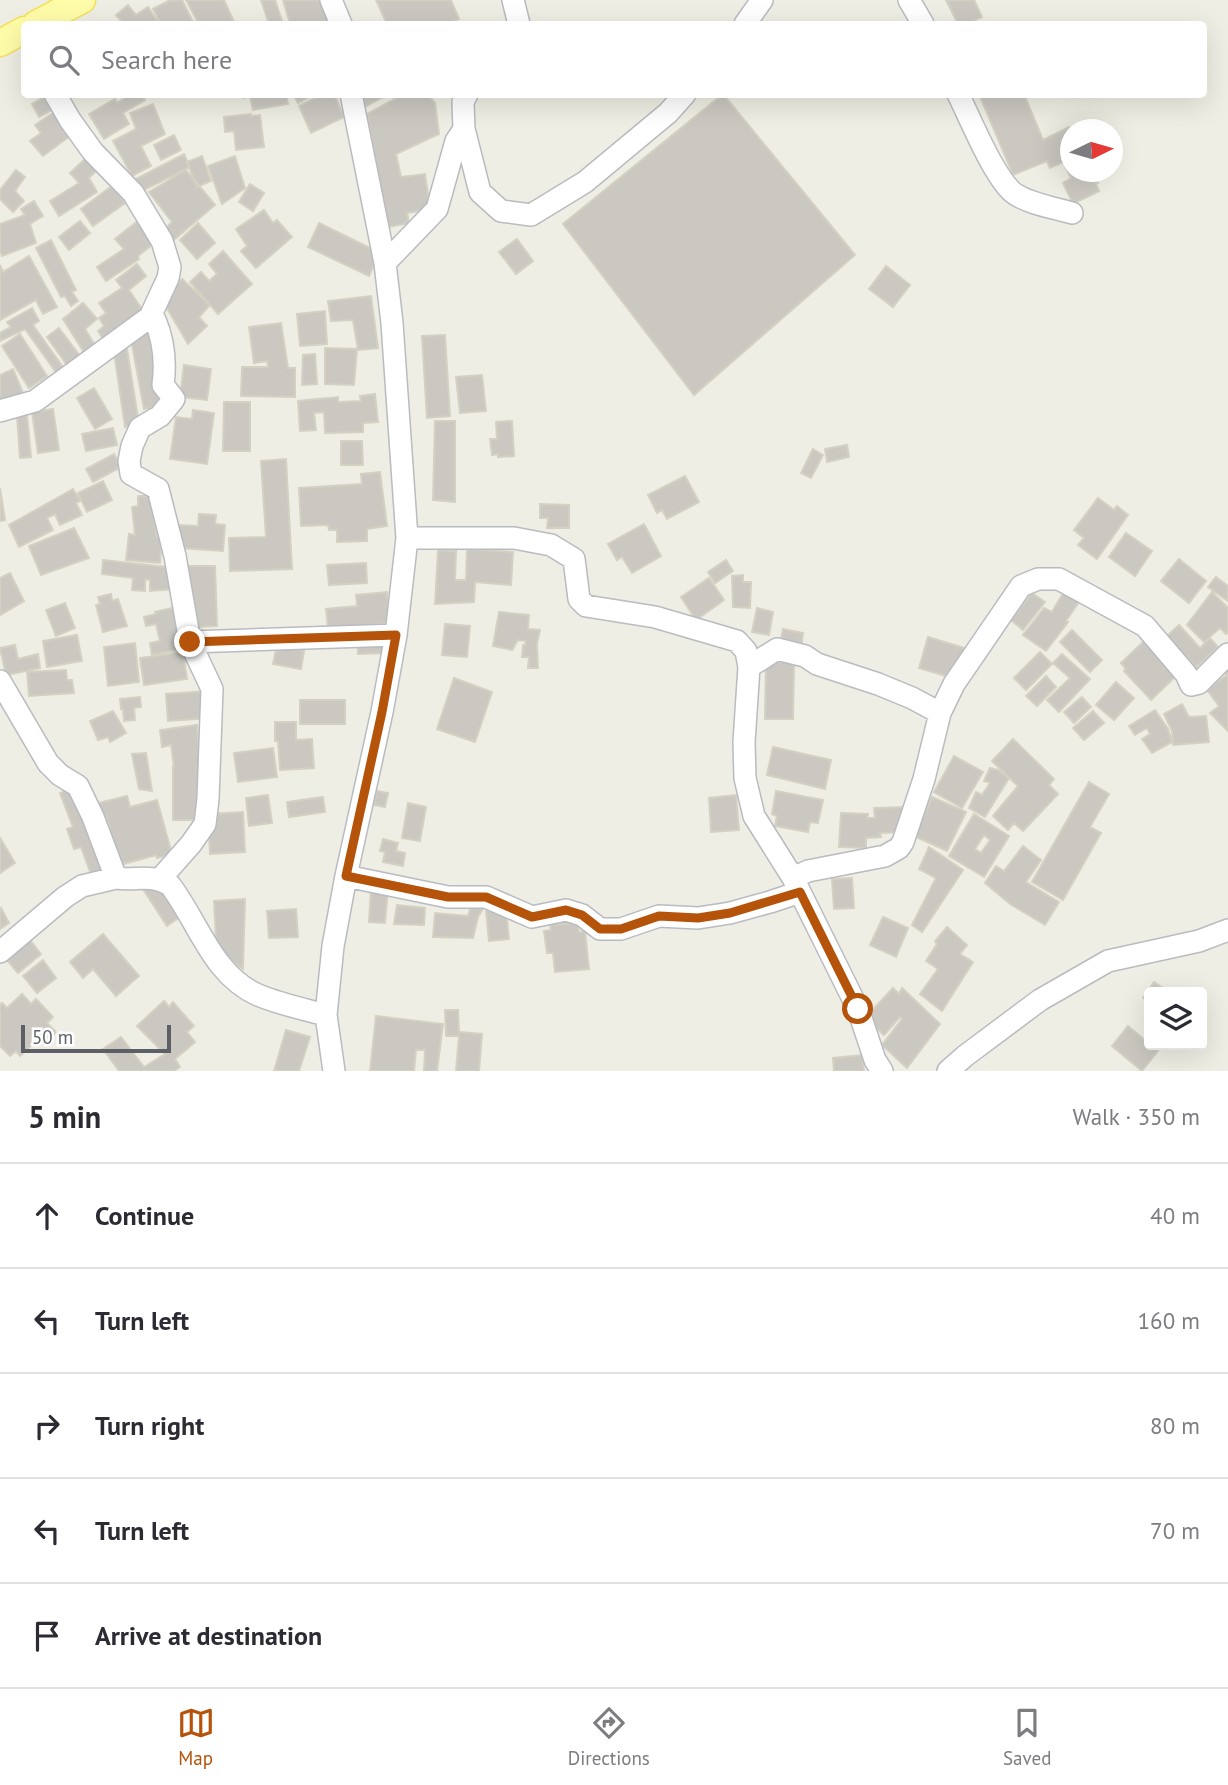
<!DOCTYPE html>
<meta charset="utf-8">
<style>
body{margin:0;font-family:"PT Sans",sans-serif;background:#f2f2f3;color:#2b2b33}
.controls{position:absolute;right:21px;bottom:21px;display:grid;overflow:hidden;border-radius:7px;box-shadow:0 7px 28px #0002}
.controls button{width:63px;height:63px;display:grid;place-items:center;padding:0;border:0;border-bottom:2px solid #e1e1e2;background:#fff;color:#2b2b33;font:35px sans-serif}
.compass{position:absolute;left:1060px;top:119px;width:63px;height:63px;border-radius:50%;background:#fff;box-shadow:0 7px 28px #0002;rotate:85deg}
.scale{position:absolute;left:21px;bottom:18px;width:150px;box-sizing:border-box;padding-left:7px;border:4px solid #5c5f65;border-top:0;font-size:19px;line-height:24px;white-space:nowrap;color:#5c5f65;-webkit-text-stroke:5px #fff;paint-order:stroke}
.stop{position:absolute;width:21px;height:21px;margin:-16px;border:5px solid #b45309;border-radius:50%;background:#fff}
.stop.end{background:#b45309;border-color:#fff;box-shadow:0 2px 7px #0008}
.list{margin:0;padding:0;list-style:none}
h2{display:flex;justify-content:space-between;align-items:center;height:91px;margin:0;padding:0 28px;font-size:30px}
h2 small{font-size:23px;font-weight:400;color:#7c7c81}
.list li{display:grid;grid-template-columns:46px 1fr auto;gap:21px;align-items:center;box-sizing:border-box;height:105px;padding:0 28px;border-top:2px solid #e1e1e2}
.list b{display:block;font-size:26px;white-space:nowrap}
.list em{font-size:23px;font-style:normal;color:#7c7c81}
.icon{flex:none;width:38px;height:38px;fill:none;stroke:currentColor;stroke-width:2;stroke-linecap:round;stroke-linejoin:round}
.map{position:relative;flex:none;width:1228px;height:1071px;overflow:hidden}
.search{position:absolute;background:#fff;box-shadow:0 7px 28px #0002;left:21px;right:21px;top:21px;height:77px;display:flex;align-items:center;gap:18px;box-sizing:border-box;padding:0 24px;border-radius:7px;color:#7c7c81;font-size:26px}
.sheet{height:616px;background:#fff}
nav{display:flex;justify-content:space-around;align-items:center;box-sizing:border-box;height:98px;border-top:2px solid #e1e1e2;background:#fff;font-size:19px;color:#7c7c81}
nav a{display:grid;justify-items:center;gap:4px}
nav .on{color:#b45309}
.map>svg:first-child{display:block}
</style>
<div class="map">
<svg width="1228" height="1071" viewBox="0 0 1228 1071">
<rect width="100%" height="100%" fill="#efeee4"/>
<!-- building -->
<path fill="#cac8c1" stroke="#d4d1c2" stroke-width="2" fill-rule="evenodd" d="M170 0H182L194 24H161L153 9Z
M186 0H224L235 24H199Z
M261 0H275L283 24H269Z
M283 0H326L333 24H290Z
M376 0H451L459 19 446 24H387Z
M946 0H974L982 17 967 24H958Z
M128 5 136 15 148 7 159 24H121L123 23 116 15Z
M131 94H142L145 100 123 113 129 124 104 139 89 114 115 99 117 103Z
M243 94H286L288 104 253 110 250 96 244 98Z
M295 94H314L298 103 294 95Z
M323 94H334L344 117 311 133 299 106Z
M363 94H388L365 107Z
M404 94H427L435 103 439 134 396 154 401 177 425 174 430 209 407 213 409 223 388 227 367 114Z
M723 94 855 255 694 395 563 224Z
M979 94H1024L1043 140 1069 127 1071 130 1070 172H1092L1098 183 1096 184 1099 191 1073 204 1063 183 1071 178 1063 162 1050 168 1047 161 1013 175Z
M48 95 55 108 39 117 32 104Z
M153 104 165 134 141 146 151 166 132 176 113 141 136 129 130 113Z
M55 112 70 136 43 156 30 141 41 133 35 125Z
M251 114V116L260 115 264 147 236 150 234 131 225 132 224 117Z
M174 135 181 150 161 160 154 145Z
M184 154 190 167 142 191 136 179Z
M202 156 211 181 197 187 187 162Z
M235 156 245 188 222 204 208 166Z
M86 158 97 170 89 178 97 192 59 216 50 201 79 183 70 173Z
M16 170 25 177 15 191 24 201 13 212 0 199V190Z
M186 170 215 205 169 244 160 234 172 222 149 192Z
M250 184 264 193 253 211 239 202Z
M112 186 125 203 93 226 81 209Z
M34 201 43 216 30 224 36 243 2 256 0 250V224L25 215 21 209Z
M264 210 273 223 277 220 292 237 256 268 241 251 247 246 236 229Z
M143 217 158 240 138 256 139 259 106 281 97 267 124 249 115 239Z
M80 221 90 233 69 250 59 237Z
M198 223 215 243 197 259 180 240Z
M319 223 380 253 369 276 308 247Z
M517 239 533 261 516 274 499 252Z
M51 240 76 290 72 292 78 301 71 306 65 296 61 297 36 248Z
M223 251 252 284 218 314 190 282 201 272 209 281 217 274 209 264Z
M29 256 57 307 43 314 36 300 0 320V265L3 272Z
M137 264 146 276 129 290 146 315 107 345 98 331 104 326 99 318 106 313 99 303 122 288 116 280Z
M886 266 910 285 893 307 869 289Z
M182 279 210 305 199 317 207 326 188 344 162 300Z
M371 296 378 348 358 350 353 320 331 321 328 301Z
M83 303 97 319 85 329 98 350 87 357 63 319Z
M32 308 39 321 33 325 65 370 58 375 25 329 0 341V333L11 327 7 322Z
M325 311 327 344 300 346 297 314Z
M281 323 288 368H295V397L241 396 242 367H268L267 361 254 363 249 327Z
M59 328 80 356 67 365 47 337Z
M148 330 162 405 144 409 130 334Z
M20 334 47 376 29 388 2 346Z
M445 335 450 416 427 418 422 336Z
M126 343 139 424 125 427 113 345Z
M325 348 357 349 354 385 325 384Z
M315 354 317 384 302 385 303 355Z
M184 365 211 369 207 400 180 397Z
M13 369 23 393 0 403V375Z
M482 375 486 411 460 413 456 377Z
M94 388 112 419 95 429 77 398Z
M375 394 378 422 363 423V432L325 433 324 412 314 413 316 430 300 431 298 401 338 397V402L361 401 360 396Z
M224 402H250V451H223Z
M53 409 59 450 38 453 32 412Z
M193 410 214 413 207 464 170 459 176 417 192 419Z
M27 415 31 457 20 458 17 416Z
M435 421H455V502L433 500Z
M512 421 514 456 498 457V454L492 455 490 439H497L496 422Z
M113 428 117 445 86 451 82 434Z
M341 441H362L363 465H341Z
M847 445 849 457 827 462 825 449Z
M813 449 823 455 811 478 801 473Z
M114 454 121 467 93 482 86 469Z
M286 459 292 569 230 571 229 538 266 537 261 461Z
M380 472 387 526 367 529V541L337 542V530H329L328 525 301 526 299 488 362 484 361 474Z
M685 476 699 502 667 519 662 510 657 513 648 495Z
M103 481 112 500 87 512 78 493Z
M0 488 5 520 0 521Z
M73 489 80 501 76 503 82 515 60 525 55 514 47 518 53 530 19 547 9 525Z
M138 496H153L152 506 157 537H162L160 563 126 560 129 534 135 535 132 507 138 506Z
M1098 498 1114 510 1117 506 1128 515 1097 559 1078 545 1084 538 1074 530Z
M540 504 569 505V528H547L548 518H540Z
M199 514 216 515 215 524 225 525 223 551 180 548 181 538 177 537V525L198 526Z
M644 524 661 556 632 573 622 557 617 560 608 544Z
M74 528 89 558 41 575 29 546Z
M1126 533 1152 551 1135 576 1109 557Z
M467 549 513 552 511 585 475 582 474 602 435 604 438 550 456 551 455 580H466Z
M1179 559 1206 581 1189 603 1161 581Z
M103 560 175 568 174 589 150 591V580L145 579V591L132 590 133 578 102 574Z
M726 560 733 571 715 583 708 572Z
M366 563 367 583 329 585 327 565Z
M187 566H215L217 626 189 627Z
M10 573 24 601 0 615V578Z
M743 575V582H751L750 608 733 607 732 576Z
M1216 577 1228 586V601L1208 587Z
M709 578 724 600 696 620 681 597Z
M1065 590 1081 599 1066 621 1068 622 1046 651 1023 635 1044 608 1052 612Z
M387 592 390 623 328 629 326 609 357 606 356 595Z
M1212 592 1228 608V632L1226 634 1220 628 1204 642 1187 625Z
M1032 593 1045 602 1023 630 1011 620Z
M111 594 112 601 118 599 127 626 103 632 96 605 100 604 98 597Z
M65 603 75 628 56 636 46 610Z
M181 606 187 634 178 636 181 649 152 655 150 643 160 641 156 624 146 626 144 617 156 614 155 612Z
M757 608 773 612 769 635 752 632Z
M499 612 529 615 528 629 540 630 537 643 538 668H528L529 657H522L523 645H525L526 641 518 640 512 650 493 646Z
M445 624 470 626 467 657 442 655Z
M1179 625 1200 648 1210 638 1218 647 1196 667 1167 636Z
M783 629 803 633 801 648 780 644Z
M1072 630 1102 660 1090 672 1060 642Z
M77 635 82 661 47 667 43 641Z
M928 637 967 649 956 679 919 668Z
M388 638 389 653 358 654 357 639Z
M1144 641 1176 676 1151 700 1124 671 1126 669 1121 663Z
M135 643 139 682 108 686 104 647Z
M15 645 18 659 38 654 40 668 6 675 0 648Z
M277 645 304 651 301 669 273 664Z
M183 652 187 679 144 685 140 658Z
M1040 652 1052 664 1026 690 1014 678Z
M1062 654 1090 679 1059 712 1047 700 1070 678 1053 663Z
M766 662H794L793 719H765Z
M66 670 67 680H72L74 693 29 696 27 672Z
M1228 671V731L1210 713 1219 706 1207 690 1227 675 1225 673Z
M1046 676 1056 687 1037 706 1026 696Z
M454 678 492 692 475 742 437 729Z
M1116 682 1134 698 1114 720 1096 705Z
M208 691 210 718 168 721 166 694Z
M140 697 141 707 134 708 135 720 124 721 123 709H121L120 699Z
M1082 697 1091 707 1074 723 1064 712Z
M300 700H345V724H300Z
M1182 704 1189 717 1206 716 1209 742 1173 745 1172 731 1164 714Z
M1155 710 1168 729 1172 742 1152 753 1142 739 1150 734 1147 728 1135 735 1129 726Z
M113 711 126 733 110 742 108 737 98 740 90 721Z
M1093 711 1104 723 1084 740 1073 728Z
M275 722H296V740L312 739 314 768 280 770 278 741H275Z
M197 725 204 820H173V766H174L171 745 162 747 160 730Z
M1013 739 1054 779 1049 785 1058 794 1023 831 1014 823 1008 830 993 816 1018 786 992 761Z
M773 747 831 760 825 789 767 775Z
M273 748 277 777 238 782 234 753Z
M146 753 152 791 139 789 132 754Z
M954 756 983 772 962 808 934 792Z
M990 768 998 770 1009 778 985 817 969 808 976 792 982 795 990 783 984 781Z
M1089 782 1109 794 1090 827 1101 833 1063 900 1032 882Z
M76 787 109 871 92 877 81 847 74 849 67 829 73 827 60 793Z
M377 791 388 793 385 807 374 805Z
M776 791 823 800 818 823 810 822 808 832 775 826 777 816 772 814Z
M268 795 272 823 249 826 246 798Z
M736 795 739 830 711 832 709 798Z
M127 796 130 807 157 800 172 854 157 858 156 855 120 865 106 816 98 818 95 804Z
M323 797 325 812 289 817 287 802Z
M932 797 966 812 947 851 914 836Z
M408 803 426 807 420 841 402 838Z
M907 807 903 832 880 833 881 837 866 838V848L839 847 841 813 868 814 867 818H875L874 808Z
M243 812 245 852 210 854 208 814Z
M974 814 1009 836 984 877 949 856ZM984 835 990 840 981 853 975 849Z
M0 838 15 863 0 873Z
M383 839 398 843 396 851 405 853 403 866 383 862 385 852 380 851Z
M1023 846 1041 860 1026 882 1059 902 1045 925 1010 904 985 883 996 866 1004 871Z
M929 847 963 870 922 932 912 925 936 878 919 869Z
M852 878 854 908 834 909 832 879Z
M157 880 181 916 167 926 143 889Z
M371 888 388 889 385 923 369 922Z
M245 899 243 969 224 955 216 940 214 901Z
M472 902 486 904 478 917 473 938 433 937 435 913 468 916Z
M397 905 425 908 424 925 394 924Z
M1 908 9 923 0 929V909Z
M296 909 298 937 269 938 267 911Z
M506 909 509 939 489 941 486 911Z
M883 917 908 928 896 957 870 945Z
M578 923 579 932 585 931 589 969 555 972 553 953H547L544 931 551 930 550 925Z
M947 927 967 945 960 954 973 962 942 1011 920 994 938 969 926 961 937 944 935 941Z
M103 934 139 976 116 996 93 969 83 978 70 962Z
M30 940 41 954 18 973 6 959Z
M43 960 56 978 37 993 23 976Z
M1154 982 1169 992H1149V1002L1143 998Z
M893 988 899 994 902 988 940 1024 907 1068 882 1045 902 1019 900 1017 884 1035 865 1018Z
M22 994 31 1004 36 999 53 1017 47 1023 56 1032 44 1044 35 1034 31 1038 35 1042 20 1056 16 1051 10 1056 0 1046V1005L2 1003 7 1008Z
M164 1001 169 1007 173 1002 194 1026 187 1032 195 1042 175 1059 180 1067 174 1071H119L103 1049 121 1037 144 1067 165 1054 137 1026Z
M445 1010H458L459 1032 482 1034 479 1071H456L459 1036H446Z
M376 1016 443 1024 437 1071H424L425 1050H416L414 1071H370Z
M1128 1026 1158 1051 1142 1071 1112 1046Z
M286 1030 310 1037 299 1071H274Z
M862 1055 864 1071H834L833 1058Z"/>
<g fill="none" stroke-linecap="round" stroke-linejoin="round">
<!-- minor casing -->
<g stroke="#b9bbc1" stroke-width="24">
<path id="minor" d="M331 0 341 24
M513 0 519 24
M909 0 923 24
M745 24 762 0
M958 94C970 118 995 180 1015 194 1030 204 1055 208 1072 213
M464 129 480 192 501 211 531 215 585 182 668 113 685 94
M385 263 437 209 456 141 464 129 463 102 467 94
M150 317 155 320C164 341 166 362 163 385L174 399 160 416 140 428 132 446 129 461 131 474 158 489 175 556 190 642 212 689 208 799 205 824 191 844 160 879
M0 411 35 401 150 317 168 278 170 267 162 241 133 193 93 152 70 120 55 94
M407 538H514L551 545 574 559 579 599 586 606 655 617 737 641 746 651 749 667 744 742 745 778 754 816 793 878 858 1009 875 1060 882 1071
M190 642 396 635
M749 667 777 649 805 656 817 664 878 684 912 698 940 713
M0 681 48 763 60 775 78 786 93 817 116 878C137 881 150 873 170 885 198 921 212 975 258 995 279 1004 303 1009 326 1015
M346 876 448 897H486L532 917 566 910 582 915 600 929H621L659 916 698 918 730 913 770 902 800 892
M793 878 808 871 885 856 899 848 903 842 924 779 940 713 954 684 1021 586 1038 579H1059L1145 626 1186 674 1191 685 1199 683 1228 654
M0 952 65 897 82 886 116 878
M334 1071 326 1015 333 946 346 876 382 712 396 635 407 538 392 323 385 263 351 94
M948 1071 965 1056 1040 1000 1108 961 1199 941 1228 930"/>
</g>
<!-- major casing -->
<g stroke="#f7df55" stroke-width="29">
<path id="major" d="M36 24 82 0
M0 43 24 30"/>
</g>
<!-- minor -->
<use href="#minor" stroke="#fff" stroke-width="21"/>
<!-- major -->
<use href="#major" stroke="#fffca9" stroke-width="26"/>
</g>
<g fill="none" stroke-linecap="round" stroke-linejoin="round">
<!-- route -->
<path stroke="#b45309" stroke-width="9" d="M190 642 396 635 382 712 346 876 448 897H486L532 917 566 910 582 915 600 929H621L659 916 698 918 730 913 800 892 858 1009"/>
</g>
</svg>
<div class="controls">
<button><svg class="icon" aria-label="layers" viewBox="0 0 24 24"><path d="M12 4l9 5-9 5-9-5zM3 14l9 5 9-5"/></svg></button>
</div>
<svg class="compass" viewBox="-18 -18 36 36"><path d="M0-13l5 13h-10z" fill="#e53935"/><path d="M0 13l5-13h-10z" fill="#7c7c81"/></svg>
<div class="scale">50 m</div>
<div class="stop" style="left:858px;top:1009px"></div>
<div class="stop end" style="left:190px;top:642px"></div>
<div class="search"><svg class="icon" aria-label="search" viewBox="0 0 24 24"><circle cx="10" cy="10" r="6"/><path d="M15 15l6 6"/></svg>Search here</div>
</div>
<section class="sheet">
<h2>5 min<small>Walk · 350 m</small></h2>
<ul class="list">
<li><svg class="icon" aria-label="ahead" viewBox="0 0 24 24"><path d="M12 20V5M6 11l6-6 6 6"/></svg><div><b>Continue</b></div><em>40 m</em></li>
<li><svg class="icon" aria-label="left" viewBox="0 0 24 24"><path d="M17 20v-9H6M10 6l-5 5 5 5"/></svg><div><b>Turn left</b></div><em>160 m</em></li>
<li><svg class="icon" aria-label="right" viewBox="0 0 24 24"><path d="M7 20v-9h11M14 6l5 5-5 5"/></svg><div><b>Turn right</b></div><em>80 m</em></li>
<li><svg class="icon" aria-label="left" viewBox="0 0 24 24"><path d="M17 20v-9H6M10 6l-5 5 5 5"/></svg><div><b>Turn left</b></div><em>70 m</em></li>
<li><svg class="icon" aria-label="arrive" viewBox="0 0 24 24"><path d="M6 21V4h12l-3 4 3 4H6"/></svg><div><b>Arrive at destination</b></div></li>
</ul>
</section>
<nav>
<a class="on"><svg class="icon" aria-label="map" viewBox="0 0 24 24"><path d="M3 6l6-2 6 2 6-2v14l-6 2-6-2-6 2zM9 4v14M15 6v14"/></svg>Map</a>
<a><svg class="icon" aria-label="directions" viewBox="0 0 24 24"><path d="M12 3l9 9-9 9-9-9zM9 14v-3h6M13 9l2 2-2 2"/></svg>Directions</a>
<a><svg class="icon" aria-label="saved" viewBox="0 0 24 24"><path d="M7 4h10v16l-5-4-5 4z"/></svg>Saved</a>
</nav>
